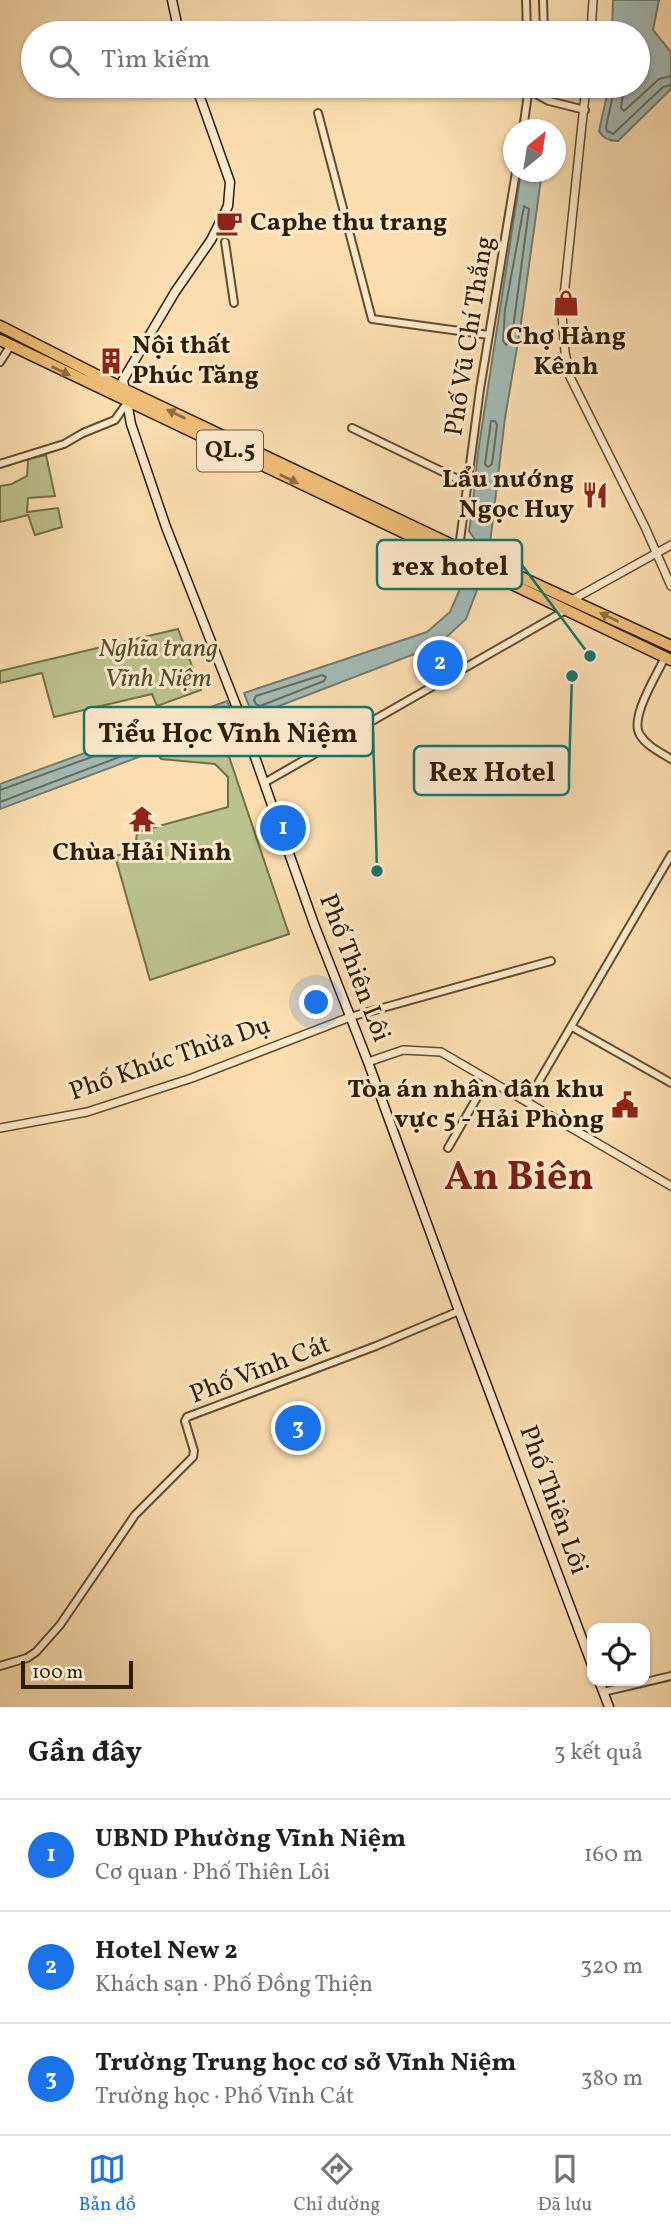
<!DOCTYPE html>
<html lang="vi">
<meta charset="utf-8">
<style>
body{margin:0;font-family:Vollkorn,serif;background:#f6f6f6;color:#202124}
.controls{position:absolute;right:21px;bottom:21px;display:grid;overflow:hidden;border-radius:14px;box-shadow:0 2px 5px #0004}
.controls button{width:63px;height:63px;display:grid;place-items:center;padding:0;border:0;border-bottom:2px solid #e0e0e0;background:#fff;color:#202124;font:35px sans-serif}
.compass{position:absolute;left:503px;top:119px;width:63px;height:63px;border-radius:50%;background:#fff;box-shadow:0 2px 5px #0004;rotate:30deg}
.scale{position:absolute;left:21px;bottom:18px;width:112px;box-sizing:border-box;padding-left:7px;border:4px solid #301c00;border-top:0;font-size:19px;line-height:24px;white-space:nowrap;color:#301c00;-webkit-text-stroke:5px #fce9cb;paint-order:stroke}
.you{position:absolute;left:317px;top:1003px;width:24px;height:24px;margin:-18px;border:5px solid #fff;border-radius:50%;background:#1a73e8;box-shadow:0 0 0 10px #1a73e833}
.badge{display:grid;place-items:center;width:46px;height:46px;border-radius:50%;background:#1a73e8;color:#fff;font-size:23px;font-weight:700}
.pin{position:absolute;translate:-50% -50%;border:4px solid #fff;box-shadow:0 2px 7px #0006}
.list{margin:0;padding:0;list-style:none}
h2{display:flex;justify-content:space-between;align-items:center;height:91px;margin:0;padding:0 28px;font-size:30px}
h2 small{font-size:23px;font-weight:400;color:#757577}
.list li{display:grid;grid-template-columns:46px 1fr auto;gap:21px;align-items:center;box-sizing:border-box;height:112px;padding:0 28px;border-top:2px solid #e0e0e0}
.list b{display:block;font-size:26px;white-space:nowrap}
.list p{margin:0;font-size:23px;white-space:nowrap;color:#757577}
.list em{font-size:23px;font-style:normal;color:#757577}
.icon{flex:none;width:38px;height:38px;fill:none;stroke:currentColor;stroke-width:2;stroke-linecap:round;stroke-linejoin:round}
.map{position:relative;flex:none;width:671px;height:1707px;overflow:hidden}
.search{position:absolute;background:#fff;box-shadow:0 2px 5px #0004;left:21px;right:21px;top:21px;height:77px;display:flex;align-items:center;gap:18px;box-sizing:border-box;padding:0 24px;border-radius:38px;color:#757577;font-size:26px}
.sheet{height:427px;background:#fff}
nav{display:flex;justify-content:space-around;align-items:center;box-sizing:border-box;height:98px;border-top:2px solid #e0e0e0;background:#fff;font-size:19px;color:#757577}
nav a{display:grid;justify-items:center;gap:4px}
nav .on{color:#1a73e8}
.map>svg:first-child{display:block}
</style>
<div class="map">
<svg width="671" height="1707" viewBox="0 0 671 1707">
<rect width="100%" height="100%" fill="#fbddaf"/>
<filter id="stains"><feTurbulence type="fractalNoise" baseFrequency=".00286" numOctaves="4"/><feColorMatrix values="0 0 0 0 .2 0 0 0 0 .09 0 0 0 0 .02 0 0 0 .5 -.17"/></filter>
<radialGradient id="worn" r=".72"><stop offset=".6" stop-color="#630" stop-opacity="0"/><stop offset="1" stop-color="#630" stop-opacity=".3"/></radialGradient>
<!-- green -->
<path fill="#bac28f" stroke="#756f48" stroke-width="2" d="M46 455 55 496 28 498 27 512 58 508 62 527 35 535 28 515 0 522V486L12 484 27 476 28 459Z
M178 629 201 690 157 706 152 694 54 717 42 673 0 683V671Z
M221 733 289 934 150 980 115 856 135 851 137 832 228 807V777L215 764 161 759 159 756Z"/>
<!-- water -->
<path fill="#a2bab4" stroke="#747b6c" stroke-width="2" d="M613 0H659L653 30 671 52V89L618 141C610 141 603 139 599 131L609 86H638V33H612Z
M521 172H542L520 330 505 418 490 543 486 547 476 541 469 531C474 503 475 474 479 446 493 355 507 263 521 172Z
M462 584 477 590 466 619 438 645 253 716 244 693 427 632 450 612Z
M227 701 235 721 0 809V784Z"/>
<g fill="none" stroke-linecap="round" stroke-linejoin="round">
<!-- shore -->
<path stroke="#696b5a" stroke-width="2" d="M615 86 606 127 607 131 613 134 663 87 671 85
M624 86 621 108 624 111 659 79 671 76
M524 206 529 209 513 329 510 342 506 345 503 341 505 310Z
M491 421H495L497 425 492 464 488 467 485 464Z
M322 675 326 677 324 681 260 706 256 704 254 700 256 696Z
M0 790 220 711 225 714 223 718 0 802"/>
<!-- minor casing -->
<g stroke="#634c2c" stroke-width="10">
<path id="minor" d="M526 0 527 33
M543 0 544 33
M547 86 549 101
M529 90 549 101 585 110
M318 113 372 319 489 335
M523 130 529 86
M225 242 234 303
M0 362 11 345
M352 428 466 483
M0 464 64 444 83 433 115 420 127 403
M459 548 480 389 516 172
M665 657C657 675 629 718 640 735 647 746 660 752 671 759
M264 783 566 610
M350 1017 551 961
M572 1027 671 1083
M527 1102 671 855
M448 1148 487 1080
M0 1666 27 1658 36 1652 60 1625 135 1515 193 1457 194 1451 185 1421 187 1417 376 1346 459 1311
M603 1692 671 1676"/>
</g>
<!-- tertiary casing -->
<g stroke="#634c2c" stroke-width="10">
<path id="tertiary" d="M591 33 593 0
M586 86 562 315 565 352 570 377 645 527 671 586
M572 600 671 545
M368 1062 403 1050 441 1052 671 1186
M0 1128 87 1112 192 1078 350 1017"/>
</g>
<!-- secondary casing -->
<g stroke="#301c00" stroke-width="11">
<path id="secondary" d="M172 0 179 33
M196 86 230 182 228 206 211 240 175 292 123 380 131 424 166 527 243 723 314 924 368 1062 459 1311 592 1665
M599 1681 609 1707"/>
</g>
<!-- trunk casing -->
<g stroke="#301c00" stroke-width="13">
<path id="trunk" d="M0 326 122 388 488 562 671 646
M0 340 671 660"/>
</g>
<!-- minor -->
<use href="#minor" stroke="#fce9cb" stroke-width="6"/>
<!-- tertiary -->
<use href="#tertiary" stroke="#fce9cb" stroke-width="7"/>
<!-- secondary -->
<use href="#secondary" stroke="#fce9cb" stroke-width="8"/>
<!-- trunk -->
<use href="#trunk" stroke="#eebe78" stroke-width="10"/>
</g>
<!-- one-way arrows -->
<defs><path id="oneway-solid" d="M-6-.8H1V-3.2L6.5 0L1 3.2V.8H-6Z" transform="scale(1.75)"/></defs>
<g fill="#8f6d3c">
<use href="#oneway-solid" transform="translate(61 371) rotate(26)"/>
<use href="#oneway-solid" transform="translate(176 414) rotate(-154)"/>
<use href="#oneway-solid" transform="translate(289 479) rotate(26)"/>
<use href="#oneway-solid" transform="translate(609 617) rotate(-154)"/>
</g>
<!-- icons -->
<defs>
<g id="cafe-bare" transform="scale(2.1)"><path d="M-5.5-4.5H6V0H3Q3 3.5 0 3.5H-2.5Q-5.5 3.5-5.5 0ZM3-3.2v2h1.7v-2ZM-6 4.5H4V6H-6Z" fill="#8f2418" stroke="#fce9cb" stroke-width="2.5" paint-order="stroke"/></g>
<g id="shop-bare" transform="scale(2.1)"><path d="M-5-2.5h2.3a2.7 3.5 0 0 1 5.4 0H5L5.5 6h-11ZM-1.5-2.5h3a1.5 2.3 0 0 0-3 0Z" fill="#8f2418" stroke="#fce9cb" stroke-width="2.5" paint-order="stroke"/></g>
<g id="building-bare" transform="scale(2.1)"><path d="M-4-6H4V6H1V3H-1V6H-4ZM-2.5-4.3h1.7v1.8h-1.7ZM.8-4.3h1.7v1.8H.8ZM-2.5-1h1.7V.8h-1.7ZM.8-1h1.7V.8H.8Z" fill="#8f2418" stroke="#fce9cb" stroke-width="2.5" paint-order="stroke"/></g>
<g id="restaurant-bare" transform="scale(2.1)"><path d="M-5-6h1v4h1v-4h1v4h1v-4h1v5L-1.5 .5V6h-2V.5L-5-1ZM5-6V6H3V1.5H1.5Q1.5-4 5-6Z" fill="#8f2418" stroke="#fce9cb" stroke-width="2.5" paint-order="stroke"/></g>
<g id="temple-bare" transform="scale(2.1)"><path d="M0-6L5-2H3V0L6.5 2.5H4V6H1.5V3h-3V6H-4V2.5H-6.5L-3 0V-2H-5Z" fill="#8f2418" stroke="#fce9cb" stroke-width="2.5" paint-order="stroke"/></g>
<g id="civic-bare" transform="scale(2.1)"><path d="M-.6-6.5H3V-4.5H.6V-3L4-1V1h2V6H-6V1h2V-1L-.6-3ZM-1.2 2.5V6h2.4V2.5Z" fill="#8f2418" stroke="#fce9cb" stroke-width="2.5" paint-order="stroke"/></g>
</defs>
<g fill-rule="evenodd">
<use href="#cafe-bare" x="229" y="223"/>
<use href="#shop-bare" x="566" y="303"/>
<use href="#building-bare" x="111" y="361"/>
<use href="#restaurant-bare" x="595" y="495"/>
<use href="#temple-bare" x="142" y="819"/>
<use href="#civic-bare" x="625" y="1105"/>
</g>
<g text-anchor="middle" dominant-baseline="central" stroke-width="6" stroke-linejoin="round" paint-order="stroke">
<!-- shield labels -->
<rect fill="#fce9cb" stroke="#6d5a3d" stroke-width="2" x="197" y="430.5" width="66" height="41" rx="5"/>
<g font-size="24" font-weight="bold" fill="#301c00">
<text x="230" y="451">QL.5</text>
</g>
<!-- poi labels -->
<g font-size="26" font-weight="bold" fill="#301c00" stroke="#fce9cb" text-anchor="start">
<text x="250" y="223">Caphe thu trang</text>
<text x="566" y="337" text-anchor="middle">Chợ Hàng<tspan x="566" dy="30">Kênh</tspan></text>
<text x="132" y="346">Nội thất<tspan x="132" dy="30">Phúc Tăng</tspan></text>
<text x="574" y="480" text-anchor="end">Lẩu nướng<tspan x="574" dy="30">Ngọc Huy</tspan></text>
<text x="142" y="853" text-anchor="middle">Chùa Hải Ninh</text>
<text x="604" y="1090" text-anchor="end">Tòa án nhân dân khu<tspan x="604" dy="30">vực 5 - Hải Phòng</tspan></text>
</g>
<!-- street labels -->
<g font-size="26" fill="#301c00" stroke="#fce9cb">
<text transform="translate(470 336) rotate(-81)">Phố Vũ Chí Thắng</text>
<text transform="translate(354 968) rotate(69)">Phố Thiên Lôi</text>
<text transform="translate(170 1059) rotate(-19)">Phố Khúc Thừa Dụ</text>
<text transform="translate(260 1370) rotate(-21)">Phố Vĩnh Cát</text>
<text transform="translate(553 1500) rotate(70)">Phố Thiên Lôi</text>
</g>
<!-- park labels -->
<g font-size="26" font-style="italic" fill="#594e2b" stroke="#fce9cb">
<text x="158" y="649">Nghĩa trang<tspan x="158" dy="30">Vĩnh Niệm</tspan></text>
</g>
<!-- town labels -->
<g font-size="40" font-weight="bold" fill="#7a1f14" stroke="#fce9cb">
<text x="519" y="1179">An Biên</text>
</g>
</g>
<!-- callouts -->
<path fill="none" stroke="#0f766e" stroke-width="2.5" d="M590 656L522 565M377 871L373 732M572 676L569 771"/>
<g fill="#0f766e" stroke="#fce9cb" stroke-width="2.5">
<circle cx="590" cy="656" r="7"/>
<circle cx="377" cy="871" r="7"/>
<circle cx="572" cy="676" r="7"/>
</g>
<g fill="#fce9cb" stroke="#0f766e" stroke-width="2.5">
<rect x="377" y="540" width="145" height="49" rx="7"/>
<rect x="84" y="707" width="289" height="49" rx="7"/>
<rect x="414" y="746" width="155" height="49" rx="7"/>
</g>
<g font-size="28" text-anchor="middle" font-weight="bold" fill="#301c00">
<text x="450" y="575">rex hotel</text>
<text x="228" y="742">Tiểu Học Vĩnh Niệm</text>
<text x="492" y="781">Rex Hotel</text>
</g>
<rect width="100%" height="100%" filter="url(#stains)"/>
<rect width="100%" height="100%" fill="url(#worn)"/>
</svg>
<div class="controls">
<button><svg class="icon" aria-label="locate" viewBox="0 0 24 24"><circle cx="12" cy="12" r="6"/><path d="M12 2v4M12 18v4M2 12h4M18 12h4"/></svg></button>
</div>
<svg class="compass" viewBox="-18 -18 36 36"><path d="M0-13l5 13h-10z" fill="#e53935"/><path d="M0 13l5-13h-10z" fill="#757577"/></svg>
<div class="scale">100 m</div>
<div class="you"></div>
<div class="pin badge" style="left:283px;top:828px">1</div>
<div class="pin badge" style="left:440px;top:663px">2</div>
<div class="pin badge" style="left:298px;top:1428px">3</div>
<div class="search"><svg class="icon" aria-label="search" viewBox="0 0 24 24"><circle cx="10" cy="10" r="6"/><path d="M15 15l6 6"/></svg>Tìm kiếm</div>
</div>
<section class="sheet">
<h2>Gần đây<small>3 kết quả</small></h2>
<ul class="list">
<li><span class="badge">1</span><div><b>UBND Phường Vĩnh Niệm</b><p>Cơ quan · Phố Thiên Lôi</p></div><em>160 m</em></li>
<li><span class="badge">2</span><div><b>Hotel New 2</b><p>Khách sạn · Phố Đồng Thiện</p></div><em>320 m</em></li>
<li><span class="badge">3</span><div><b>Trường Trung học cơ sở Vĩnh Niệm</b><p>Trường học · Phố Vĩnh Cát</p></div><em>380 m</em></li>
</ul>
</section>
<nav>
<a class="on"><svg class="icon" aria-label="map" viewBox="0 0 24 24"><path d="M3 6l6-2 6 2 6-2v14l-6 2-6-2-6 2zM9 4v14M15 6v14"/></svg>Bản đồ</a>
<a><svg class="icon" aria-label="directions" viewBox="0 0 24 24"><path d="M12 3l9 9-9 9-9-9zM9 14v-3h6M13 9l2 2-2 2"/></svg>Chỉ đường</a>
<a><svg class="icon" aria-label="saved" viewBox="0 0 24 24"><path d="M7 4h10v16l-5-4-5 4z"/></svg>Đã lưu</a>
</nav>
